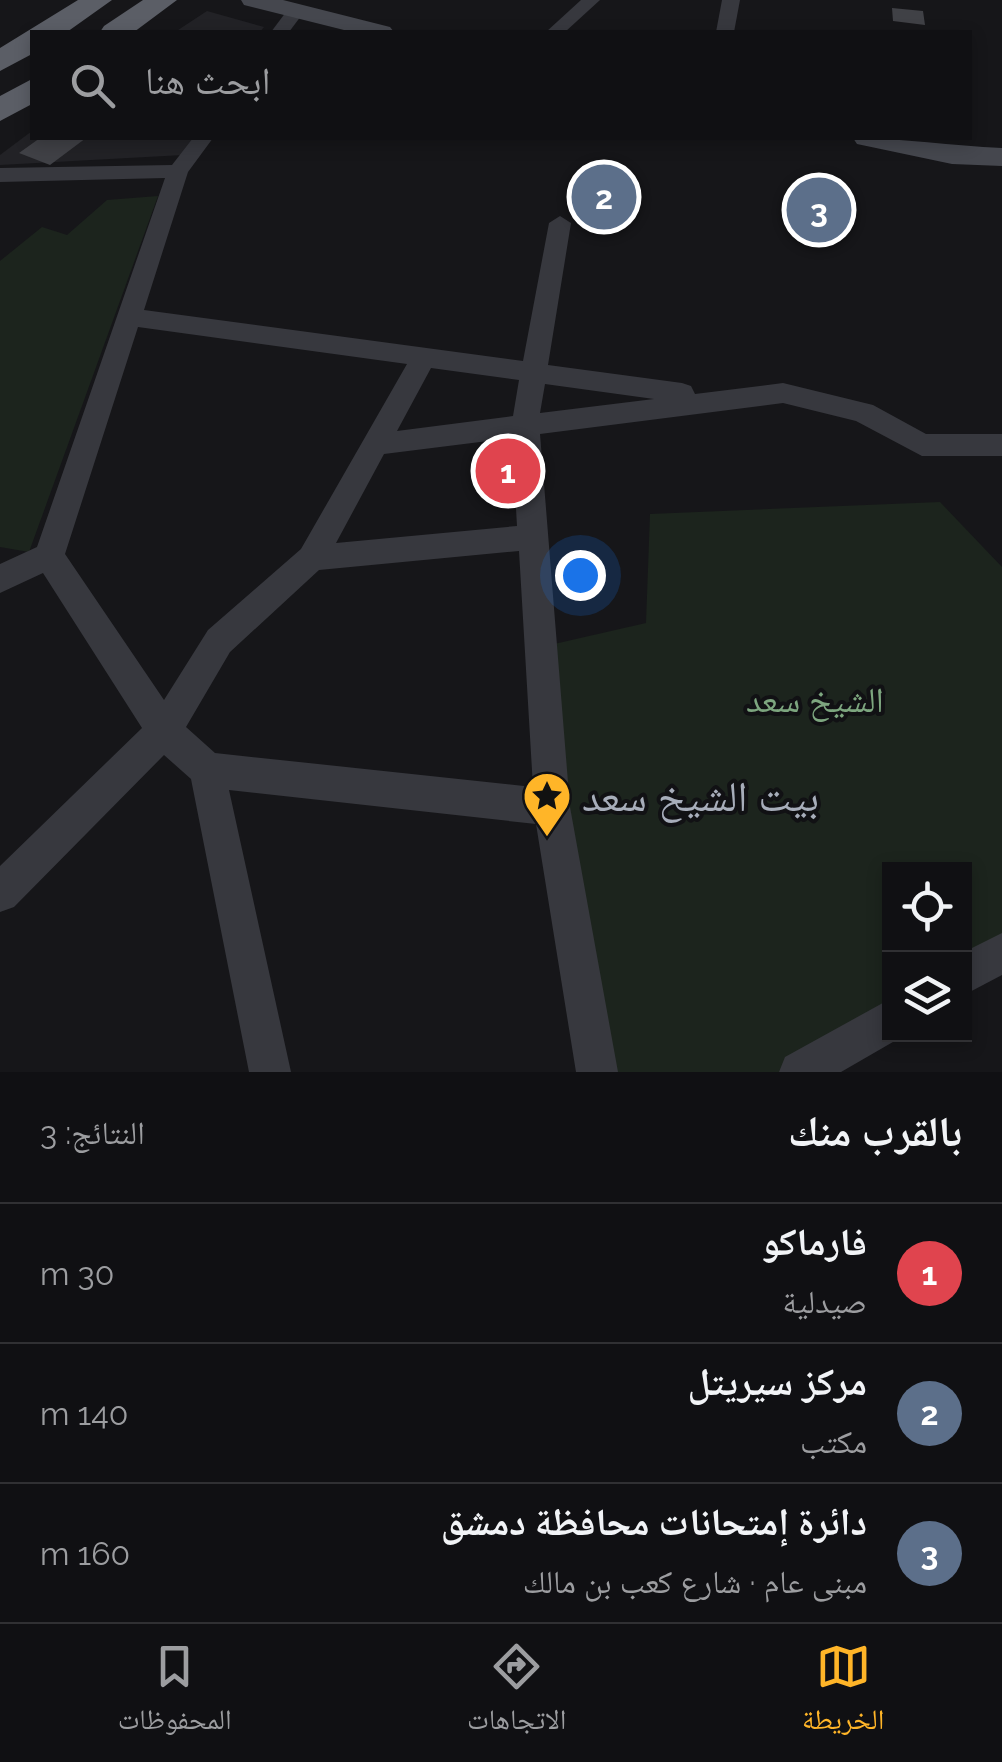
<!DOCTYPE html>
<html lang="ar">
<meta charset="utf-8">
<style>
body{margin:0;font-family:Raleway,"Noto Naskh Arabic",sans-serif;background:#1e1e21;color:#f1f3f6;direction:rtl}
.controls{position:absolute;right:30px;bottom:30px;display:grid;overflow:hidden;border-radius:0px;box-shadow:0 5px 15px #0003}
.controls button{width:90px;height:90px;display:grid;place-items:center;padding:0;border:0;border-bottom:2px solid #303033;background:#101013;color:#f1f3f6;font:50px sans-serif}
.you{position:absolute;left:580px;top:575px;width:35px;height:35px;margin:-25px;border:8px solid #fff;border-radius:50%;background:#1a73e8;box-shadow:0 0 0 15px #1a73e833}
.badge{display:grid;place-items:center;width:65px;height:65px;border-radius:50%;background:#ffb528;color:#fff;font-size:32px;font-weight:700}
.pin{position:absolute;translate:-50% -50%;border:5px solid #fff;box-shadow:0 2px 10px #0006}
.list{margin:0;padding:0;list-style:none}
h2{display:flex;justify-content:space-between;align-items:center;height:130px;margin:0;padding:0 40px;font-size:42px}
h2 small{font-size:32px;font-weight:400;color:#9c9da0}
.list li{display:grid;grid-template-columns:65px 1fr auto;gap:30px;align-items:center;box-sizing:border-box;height:140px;padding:0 40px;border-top:2px solid #303033}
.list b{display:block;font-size:38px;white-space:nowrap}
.list p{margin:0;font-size:32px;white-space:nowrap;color:#9c9da0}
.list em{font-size:32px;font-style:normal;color:#9c9da0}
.icon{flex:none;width:55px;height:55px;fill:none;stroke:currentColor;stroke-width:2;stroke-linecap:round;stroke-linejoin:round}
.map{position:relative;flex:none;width:1002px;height:1072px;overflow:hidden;direction:ltr}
.search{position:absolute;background:#101013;box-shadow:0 5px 15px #0003;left:30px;right:30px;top:30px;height:110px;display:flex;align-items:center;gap:25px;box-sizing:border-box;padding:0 35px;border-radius:0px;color:#9c9da0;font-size:38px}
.sheet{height:550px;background:#101013}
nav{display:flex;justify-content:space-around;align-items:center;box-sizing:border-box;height:140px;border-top:2px solid #303033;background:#101013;font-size:28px;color:#9c9da0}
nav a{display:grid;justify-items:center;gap:5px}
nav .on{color:#ffb528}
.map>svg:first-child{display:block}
</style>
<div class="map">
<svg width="1002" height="1072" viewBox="0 0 1002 1072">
<rect width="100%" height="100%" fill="#161619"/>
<!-- built -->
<path fill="#222226" d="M207 11 264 27 260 32H175Z
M32 131V138H194L183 155 0 165V155Z"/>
<!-- green -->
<path fill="#1c241d" d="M158 196 29 552 0 547V261L42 227 67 235 107 200Z
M940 502 1002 567V946L965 971 964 869H890L889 1021 781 1072H598L541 647 646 623 650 514Z"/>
<!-- building -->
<path fill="#404146" d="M892 8 923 11 925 25 893 21Z
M40 138H86L50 165 19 153Z"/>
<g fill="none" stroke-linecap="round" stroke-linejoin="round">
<!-- minor -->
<path fill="#37383e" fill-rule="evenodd" d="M581 0H600L565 32H546Z
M722 0H740L734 32H716Z
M295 7 304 12 289 32H271L289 8Z
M193 138H213L188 172 144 310 523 361 549 223 560 216 571 223 548 365 682 383 691 386 695 394 783 383 873 405 926 434H1002V456H922L856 421 783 403 540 434 570 807 618 1072H576L536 824 229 790 291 1072H249L191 779 164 755 14 907 0 912V866L142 728 43 573 0 593V564L37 547 165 178 0 182V168L172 165ZM138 327 407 364 301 549 208 630 164 700 65 554ZM431 368 519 380 513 416 397 431ZM545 384 654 399 540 413ZM512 438 517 526 336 543 384 454ZM519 551 533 787 215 753 186 727 230 652 319 570Z
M1002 933V975L964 995V952Z
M890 999V1034L905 1035 841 1072H779L785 1057Z"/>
<!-- secondary -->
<path fill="#45474e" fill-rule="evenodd" d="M241 0H283L390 27 394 32H352L244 5Z
M853 138C903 138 952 146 1002 148V166L952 164 857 144Z"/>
<!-- trunk -->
<path fill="#5b5e66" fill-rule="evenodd" d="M78 0H112L67 32H32V54L0 71V48Z
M143 0H177L134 32H100L104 26Z
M32 79V104L0 121V96Z"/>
</g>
<!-- icons -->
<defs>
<g id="sight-pin" transform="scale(2.5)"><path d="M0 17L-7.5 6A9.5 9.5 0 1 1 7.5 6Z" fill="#ffb528" stroke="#111114"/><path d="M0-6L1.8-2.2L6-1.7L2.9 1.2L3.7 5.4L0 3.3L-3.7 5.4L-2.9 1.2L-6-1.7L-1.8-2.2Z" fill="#111"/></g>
</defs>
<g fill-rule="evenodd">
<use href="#sight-pin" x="547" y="796"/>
</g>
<g text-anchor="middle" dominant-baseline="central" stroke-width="8" stroke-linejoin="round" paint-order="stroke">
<!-- park labels -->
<g font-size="35" fill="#7da67f" stroke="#111114">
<text x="815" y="699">الشيخ سعد</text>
</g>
<!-- near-poi labels -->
<g font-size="42" fill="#a7adba" stroke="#111114" text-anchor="start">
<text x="582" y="796">بيت الشيخ سعد</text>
</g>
</g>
</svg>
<div class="controls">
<button><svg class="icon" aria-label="locate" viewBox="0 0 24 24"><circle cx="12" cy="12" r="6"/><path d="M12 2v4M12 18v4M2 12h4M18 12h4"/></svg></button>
<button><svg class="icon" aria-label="layers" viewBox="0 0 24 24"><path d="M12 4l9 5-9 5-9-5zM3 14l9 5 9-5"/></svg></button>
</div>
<div class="you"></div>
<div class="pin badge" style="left:508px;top:471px;background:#e0444e">1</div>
<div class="pin badge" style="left:604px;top:197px;background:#5c6f8a">2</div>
<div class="pin badge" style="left:819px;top:210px;background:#5c6f8a">3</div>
<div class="search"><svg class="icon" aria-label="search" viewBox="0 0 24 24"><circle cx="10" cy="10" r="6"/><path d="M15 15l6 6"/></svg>ابحث هنا</div>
</div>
<section class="sheet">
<h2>بالقرب منك<small>النتائج: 3</small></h2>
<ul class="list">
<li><span class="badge" style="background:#e0444e">1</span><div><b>فارماكو</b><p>صيدلية</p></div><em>30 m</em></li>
<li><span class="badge" style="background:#5c6f8a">2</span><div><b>مركز سيريتل</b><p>مكتب</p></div><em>140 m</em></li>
<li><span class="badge" style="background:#5c6f8a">3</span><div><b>دائرة إمتحانات محافظة دمشق</b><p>مبنى عام · شارع كعب بن مالك</p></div><em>160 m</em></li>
</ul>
</section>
<nav>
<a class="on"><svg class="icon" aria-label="map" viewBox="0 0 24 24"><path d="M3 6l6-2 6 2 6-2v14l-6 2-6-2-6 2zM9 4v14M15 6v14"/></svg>الخريطة</a>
<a><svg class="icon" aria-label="directions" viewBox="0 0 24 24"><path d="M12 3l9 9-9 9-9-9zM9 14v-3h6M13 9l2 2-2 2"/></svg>الاتجاهات</a>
<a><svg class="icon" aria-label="saved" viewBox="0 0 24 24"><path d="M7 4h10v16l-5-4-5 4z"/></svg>المحفوظات</a>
</nav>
